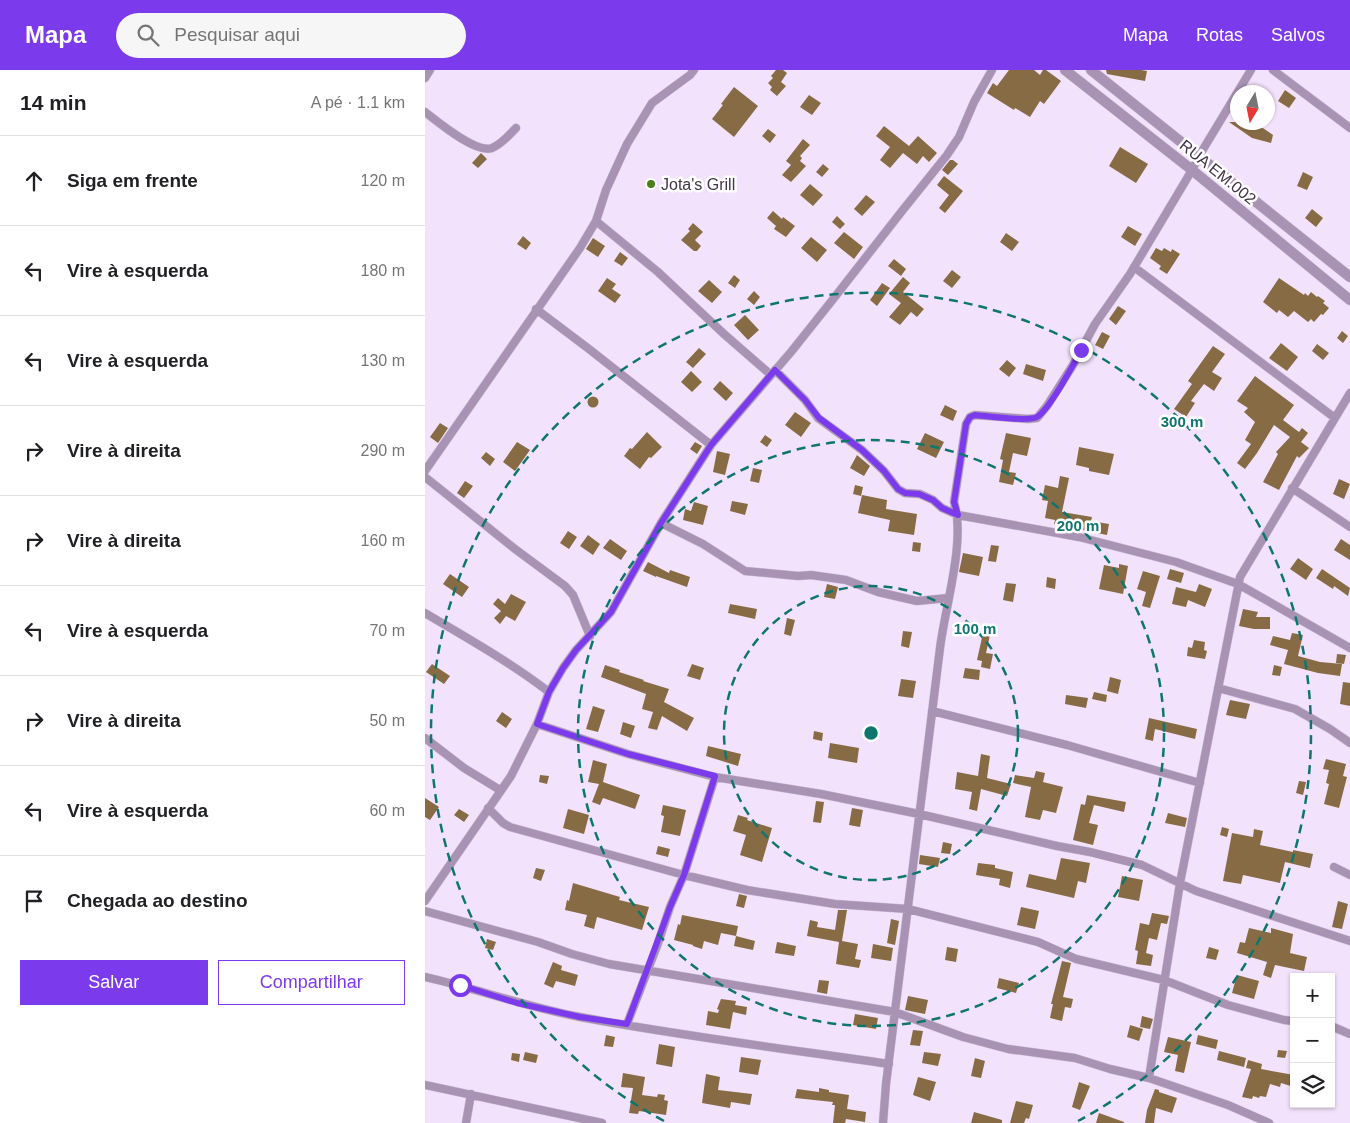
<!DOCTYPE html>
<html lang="pt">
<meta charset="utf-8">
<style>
body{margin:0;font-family:Arial,sans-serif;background:#f6f6f6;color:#202124}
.controls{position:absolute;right:15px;bottom:15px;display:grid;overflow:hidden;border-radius:0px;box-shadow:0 1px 4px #0004}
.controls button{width:45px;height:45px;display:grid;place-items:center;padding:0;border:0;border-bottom:1px solid #e0e0e0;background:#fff;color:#202124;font:25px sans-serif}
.compass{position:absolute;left:805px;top:15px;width:45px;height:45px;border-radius:50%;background:#fff;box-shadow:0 1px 4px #0004;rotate:190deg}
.stop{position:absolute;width:15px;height:15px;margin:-11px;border:4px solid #7c3aed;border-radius:50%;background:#fff}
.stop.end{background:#7c3aed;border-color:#fff;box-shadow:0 1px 5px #0008}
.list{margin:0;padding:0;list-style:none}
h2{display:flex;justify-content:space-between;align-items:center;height:65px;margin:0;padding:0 20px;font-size:21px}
h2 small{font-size:16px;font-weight:400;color:#757577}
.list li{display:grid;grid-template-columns:32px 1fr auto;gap:15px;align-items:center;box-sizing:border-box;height:90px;padding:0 20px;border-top:1px solid #e0e0e0}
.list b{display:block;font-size:19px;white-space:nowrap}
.list em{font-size:16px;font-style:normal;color:#757577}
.actions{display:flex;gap:10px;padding:15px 20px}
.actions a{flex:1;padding:11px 0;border:1px solid #7c3aed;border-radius:0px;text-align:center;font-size:18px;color:#7c3aed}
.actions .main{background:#7c3aed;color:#fff}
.icon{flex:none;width:28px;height:28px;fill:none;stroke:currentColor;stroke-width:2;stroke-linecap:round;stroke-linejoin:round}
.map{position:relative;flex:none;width:925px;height:1053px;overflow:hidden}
header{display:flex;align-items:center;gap:30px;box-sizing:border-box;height:70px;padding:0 25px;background:#7c3aed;color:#fff}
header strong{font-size:24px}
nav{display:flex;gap:28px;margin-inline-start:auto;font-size:18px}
.search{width:350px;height:45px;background:#f6f6f6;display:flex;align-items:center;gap:12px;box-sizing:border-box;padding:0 18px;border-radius:28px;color:#757577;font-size:19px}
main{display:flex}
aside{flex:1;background:#fff}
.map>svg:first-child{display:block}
</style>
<header>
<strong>Mapa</strong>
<div class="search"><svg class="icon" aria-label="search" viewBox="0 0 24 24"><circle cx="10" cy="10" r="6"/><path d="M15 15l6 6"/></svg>Pesquisar aqui</div>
<nav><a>Mapa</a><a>Rotas</a><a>Salvos</a></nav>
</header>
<main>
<aside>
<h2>14 min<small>A pé · 1.1 km</small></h2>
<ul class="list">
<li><svg class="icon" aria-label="ahead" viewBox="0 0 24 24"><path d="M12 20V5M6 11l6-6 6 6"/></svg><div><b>Siga em frente</b></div><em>120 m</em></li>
<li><svg class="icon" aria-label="left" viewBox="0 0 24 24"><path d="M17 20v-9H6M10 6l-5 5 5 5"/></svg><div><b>Vire à esquerda</b></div><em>180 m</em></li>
<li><svg class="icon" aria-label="left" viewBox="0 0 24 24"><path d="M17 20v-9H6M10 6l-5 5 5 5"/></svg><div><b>Vire à esquerda</b></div><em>130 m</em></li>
<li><svg class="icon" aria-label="right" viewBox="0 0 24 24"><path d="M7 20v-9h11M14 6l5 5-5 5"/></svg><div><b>Vire à direita</b></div><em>290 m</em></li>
<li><svg class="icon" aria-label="right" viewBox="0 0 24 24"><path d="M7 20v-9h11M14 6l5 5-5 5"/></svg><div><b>Vire à direita</b></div><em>160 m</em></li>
<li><svg class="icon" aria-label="left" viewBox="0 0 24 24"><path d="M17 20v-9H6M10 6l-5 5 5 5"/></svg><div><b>Vire à esquerda</b></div><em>70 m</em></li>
<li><svg class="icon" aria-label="right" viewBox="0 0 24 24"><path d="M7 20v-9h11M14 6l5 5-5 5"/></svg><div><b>Vire à direita</b></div><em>50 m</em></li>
<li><svg class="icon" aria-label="left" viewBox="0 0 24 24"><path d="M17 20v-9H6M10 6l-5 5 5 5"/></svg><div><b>Vire à esquerda</b></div><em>60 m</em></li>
<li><svg class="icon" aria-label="arrive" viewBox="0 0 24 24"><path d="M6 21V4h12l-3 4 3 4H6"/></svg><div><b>Chegada ao destino</b></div></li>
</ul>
<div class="actions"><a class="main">Salvar</a><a>Compartilhar</a></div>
</aside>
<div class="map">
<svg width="925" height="1053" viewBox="0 0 925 1053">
<rect width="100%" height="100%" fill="#f3e2fc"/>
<!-- building -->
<path fill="#876b44" d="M351 0H358L362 3 356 12 361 16 352 26 345 20 347 17 343 13 348 8 346 6Z
M584 0H609L615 5 618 0H621L636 11 619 34 615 31 605 47 590 38 589 40 562 23 568 13 572 16Z
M681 0H716L722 1 720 11 682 4Z
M309 17 333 36 309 67 287 49 298 35 296 34Z
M860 20 871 28 864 38 853 31Z
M384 25 396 33 387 45 375 37Z
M804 52H829L848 65 846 73 827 68Z
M459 56 484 76 493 66 512 83 504 92 498 86 492 94 478 83 465 98 455 90 465 77 451 66Z
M343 59 351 65 345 73 337 66Z
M378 69 385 75 375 86 377 88 375 91 381 96 366 112 357 105 366 95 361 91Z
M695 77 723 94 711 113 684 96Z
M56 83 62 89 53 98 47 93Z
M525 90H528L533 94 523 105 517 100Z
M398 94 404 99 397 107 391 102Z
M878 102 888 107 882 120 872 116Z
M519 106 538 121 520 143 514 138 524 125 512 115Z
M385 114 398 125 388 136 375 125Z
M441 125 450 132 437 146 429 139Z
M887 139 898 148 891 157 880 148Z
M348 141 357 149 358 147 370 156 361 167 349 159 351 156 342 148Z
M412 146 420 154 415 159 407 152Z
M268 153 278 162 270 170 276 176 272 181H269L256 170 265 161 263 159Z
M703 156 717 164 710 176 696 167Z
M419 162 438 177 429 189 409 173Z
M581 163 594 172 587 181 575 172Z
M98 166 106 173 101 180 92 174Z
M386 167 402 180 392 192 376 178Z
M168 168 180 176 173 187 161 179Z
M731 178 737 181 739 178 746 182 747 179 755 184 742 204 734 199 736 196 725 188Z
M195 182 203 188 197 196 189 191Z
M469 189 481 199 476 206 463 196Z
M527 200 536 207 527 218 518 211Z
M309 205 315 210 310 218 303 213Z
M478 207 485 213 478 222 499 239 492 247 486 242 475 255 464 247 476 233 464 224Z
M182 208 191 214 187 219 196 225 190 233 173 221Z
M854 208 879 225 880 223 883 226 886 222 892 227 893 226 900 231 898 233 904 238 898 245 896 244 889 252 886 249 883 252 869 241 863 247 854 240 852 243 838 232Z
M284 210 297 222 287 233 273 221Z
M457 213 465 218 452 236 445 230Z
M329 221 335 227 329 235 322 229Z
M693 236 701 241 691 255 684 249Z
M320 245 334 260 323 270 309 255Z
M917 261 923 266 918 273 912 268Z
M677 262 685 266 678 279 670 275Z
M856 273 873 287 862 301 844 288Z
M892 274 904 283 898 290 887 281Z
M788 276 800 284 787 302 797 308 789 321 779 314 766 331 770 333 761 347 749 339 767 314 763 311Z
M274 278 281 284 268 298 261 292Z
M582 290 591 298 584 307 574 299Z
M601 294 621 300 618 311 598 304Z
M266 301 277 312 267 322 256 312Z
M830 306 869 335 858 350 874 362 877 358 883 363 876 372 884 378 874 388 872 386 854 420 838 412 853 384 851 382 865 367 849 355 832 383 820 399 812 393 826 374 820 370 830 352 819 342 823 338 812 331Z
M295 311 308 323 301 331 288 319Z
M162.5 332a5.5 5.5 0 1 1 11 0a5.5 5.5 0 1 1-11 0Z
M520 335 532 341 528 351 515 345Z
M370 342 386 353 376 367 360 355Z
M15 353 23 358 13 373 5 367Z
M222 362 237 377 226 388 224 387 215 399 199 386 205 378 207 379Z
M500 363 519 372 511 388 492 379Z
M581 363 606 368 602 386 588 383 584 402 591 403 588 415 574 412 578 390 575 389Z
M340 365 347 370 342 377 335 372Z
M92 372 105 380 90 401 78 392Z
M270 372 277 376 272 384 265 379Z
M654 377 689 384 684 405 664 401V398L651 395Z
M292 381 305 384 300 405 288 402Z
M61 382 70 389 65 396 56 388Z
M432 385 445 396 439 406 425 398Z
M328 398 337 400 334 413 325 411Z
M635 406 644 408 637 442 667 447 666 451 684 454 682 465 629 454 630 450 620 448 623 431 617 430 620 415 633 418Z
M914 409 925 414 919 429 908 424Z
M40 411 48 416 39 428 32 423Z
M430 415 438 417 436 426 428 424Z
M437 425 462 430 461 439 492 444 489 465 463 461 465 450 433 443Z
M307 431 323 434 320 445 305 441Z
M269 432 283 436 278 455 258 450 260 439 266 441Z
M143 461 152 467 144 479 135 473Z
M163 465 175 474 168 485 155 476Z
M185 469 202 481 196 490 178 478Z
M916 469 925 475V490L909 480Z
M488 472 496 473 495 482 487 481Z
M566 475 574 476 571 492 563 491Z
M538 483 558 487 554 506 534 502Z
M873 488 888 499 881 510 865 499Z
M223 492 244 503 245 500 265 507 262 517 231 506V507L218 501Z
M694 494 703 496 698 524 674 519 679 495 694 498Z
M745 499 759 503 756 513 742 509Z
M897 499 925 518 923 526 909 516 908 519 891 508Z
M718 501 735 506 725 538 717 536 721 522 712 519Z
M25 504 44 517 37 527 18 514Z
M622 507 631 509 630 519 621 517Z
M581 513 591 514 588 532 578 530Z
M402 514 413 517 410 529 399 527Z
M774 514 787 519 780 537 763 530 761 537 747 534 751 517 771 522Z
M86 524 101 532 90 551 81 546 75 554 69 548 76 541 68 534 73 528 80 534Z
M305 534 332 539 330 549 303 543Z
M818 539 833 542 831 547H845V559H829L814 556Z
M362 548 370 550 366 566 359 564Z
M478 561 487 562 484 578 476 576Z
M558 563 565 565 561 583 568 584 565 599 556 597 557 591 552 590Z
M867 563 878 565 873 586 895 592 917 594 915 606 893 603 859 594 863 580 845 575 848 566 865 570Z
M769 570 780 572 779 580 782 581 780 589 762 586 763 577 767 578Z
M912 584 921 585 919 594 911 593Z
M7 594 25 606 19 614 1 602Z
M267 594 279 598 275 610 262 606Z
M180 595 195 600 194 602 219 610 218 611 244 619 239 632 269 648 262 661 237 646 232 660 223 658 228 642 217 639 221 624 176 607Z
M849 595 857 597 855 606 847 605Z
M540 598 555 600 554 610 538 608Z
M685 607 696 610 693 624 682 621Z
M476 609 491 611 488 628 473 626Z
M918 612 925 613V636L915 634Z
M669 622 682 625 681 632 667 629Z
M641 625 663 628 661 638 640 634Z
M805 630 825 634 821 649 801 645Z
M168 636 180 640 173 662 161 659Z
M77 642 87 649 81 658 71 651Z
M724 648 772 659 770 669 730 659 728 671 720 669Z
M198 652 210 656 206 668 195 664Z
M389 661 398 663 397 671 388 669Z
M405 673 434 678 432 693 403 688Z
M283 676 316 684 313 696 281 686Z
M556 684 565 686 562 708 586 714 582 726 556 719 552 741 544 739 547 722 530 719 532 702 553 706Z
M901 689 921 694 918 706 922 707 914 738 899 734 904 714 901 713 904 700 898 699Z
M168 690 182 694 178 712 215 725 210 739 178 728 175 735 167 732 174 714 163 712Z
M611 701 620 703 618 712 638 717 631 743 618 740 615 750 600 747 606 717 588 713 590 705 609 708Z
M115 705 124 706 122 714 114 712Z
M874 711 881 712 878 725 871 723Z
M662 725 701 732 699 742 669 735 664 753 673 755 668 775 648 770 656 734 660 735Z
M0 728 14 737 5 750 0 747Z
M391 731 399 732 396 753 388 752Z
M238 735 261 740 255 766 236 762 239 746 236 745Z
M427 738 438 740 435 757 424 755Z
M34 739 44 745 39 752 29 745Z
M143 739 164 745 159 764 138 758Z
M743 743 762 748 760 757 740 753Z
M313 745 323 748 322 750 347 758 337 792 315 785 321 765 308 761Z
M797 757 804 759 802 767 795 765Z
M829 759 838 761 835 775 868 782V780L888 784 885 798 860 792 855 813 818 805 816 814 798 811 807 763 828 767Z
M518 772 527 774 525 784 516 783Z
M233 776 245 779 243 787 231 784Z
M495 785 515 788 513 797 494 794Z
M636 788 665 793 661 813 653 811 649 828 601 817 604 804 631 810Z
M553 793 570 795V798L588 802 585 818 574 815 575 809 551 805Z
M111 798 120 800 116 811 108 808Z
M697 806 718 810 714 831 693 827Z
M148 813 195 827 194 830 224 837 217 860 172 847 169 859 159 856 162 845 140 840 142 830 144 831Z
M314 824 322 826 319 838 311 836Z
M913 831 923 834 917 859 907 857Z
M596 837 614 841 610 859 592 855Z
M413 840H422L417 871 433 874 430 889 436 890 434 898 411 894 414 872 382 866 385 850 393 852 392 857 410 860Z
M727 843 744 846 742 854 736 853 732 870 724 868 721 883 728 885 726 896 711 894 713 881 710 880 715 853 724 855Z
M257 845 313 856 311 866 296 863 293 875 279 871 277 879 268 876V875L249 870 253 854 255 855Z
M466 849 474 851 470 875 462 873Z
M824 858 846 863V858L868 864 865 883 882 887 879 901 850 895 846 908 838 905 842 892 812 883 815 872 820 873Z
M311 866 330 871 328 880 309 876Z
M62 869 71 872 68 880 60 878Z
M352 872 371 876 369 886 350 883Z
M448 874 468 878 466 891 446 888Z
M522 877 533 879 531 892 520 890Z
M784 877 794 880 791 890 781 888Z
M637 891 646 893 638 927 648 929 646 938 640 937 637 951 625 948 628 934H626Z
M128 892 137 896 136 900 153 905 150 916 131 911 128 918 119 914Z
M812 905 834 911 829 929 807 923Z
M574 908 594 913 591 923 572 918Z
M394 910 404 911 402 924 392 922Z
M483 926 503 930 500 944 480 940Z
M296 929 311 931 310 935 322 937 321 945 308 942 305 959 281 955 283 941 293 943 294 940 292 939Z
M430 944 453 948 451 959 428 955Z
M717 946 728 949 725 959 715 957Z
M705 955 718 959 714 971 702 967Z
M488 960 498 961 495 976 485 975Z
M181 965 190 967 188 977 179 976Z
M773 965 793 970 791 979 771 974Z
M743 967 766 972 759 1003 750 1001 753 985 739 982Z
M234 974 250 977 247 997 231 994Z
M853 980 862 981 860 988 852 987Z
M794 981 821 988 819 997 792 990Z
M100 982 113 985 111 993 98 990Z
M499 982 516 984 513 996 497 993Z
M87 983 95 984 94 992 86 990Z
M316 987 336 990 333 1005 314 1002Z
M550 988 560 991 556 1008 546 1006Z
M823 990 837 994 836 999 869 1005V1017L856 1013 855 1017 845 1014 841 1027 835 1026 834 1028 828 1026 827 1029 817 1027 826 999 821 998Z
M198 1003 220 1007 217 1025 232 1027 233 1024 240 1025 239 1030 243 1031 241 1045 214 1041 213 1044 204 1043 208 1018 196 1017Z
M281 1004 295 1007 293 1020 327 1024 325 1035 306 1032 305 1038 277 1033Z
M493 1007 511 1012 505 1031 488 1025Z
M654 1012 665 1016 655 1040 647 1037Z
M394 1018 404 1020V1022L424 1025 422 1039 441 1042 440 1052 421 1049 420 1053H408L410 1035H407L408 1032 370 1028 372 1019 394 1022Z
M730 1019 734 1020V1022L752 1028 747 1043 731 1038 729 1053H720L722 1040Z
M591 1031 608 1035 604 1049 601 1048 599 1053H585Z
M549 1042 577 1050V1053H546Z
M674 1043 699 1052V1053H671Z"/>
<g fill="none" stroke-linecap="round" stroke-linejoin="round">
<!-- minor casing -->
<g stroke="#cfbfd8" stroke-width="9">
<path id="minor" d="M848 0 925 58
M0 8 5 0
M0 42C13 52 51 84 67 78 77 74 84 65 91 58
M171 151 233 202 299 264 346 305
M709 197 910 348
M111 239 164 279 286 375
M350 300 380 330 393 348 437 380 459 401 473 419 480 423 495 424 508 430 517 438 533 445 654 467 751 492 813 514 925 578
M0 401 155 178 171 151 181 120 202 74 227 33 265 5 269 0
M0 407 90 479 140 516 148 525 165 566
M867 418 925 457
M236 453 278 474 320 501 373 506 386 505 421 510 453 522 492 531 523 528
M0 543C42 568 85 592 124 622
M793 618 870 639 905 659 925 673
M507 641 642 675 775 713
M112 654 203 684 290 707 396 724 494 744 632 776 665 782 717 795 771 821 925 871
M0 668 39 698 75 720
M63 738 78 753 85 757 259 805 322 820 410 834 483 839 613 872 651 889 739 910 803 935 859 950 869 951
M909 797 925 805
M0 831 86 706 112 654 124 622 138 598 151 580 186 542 236 453 286 375 366 282 409 228 477 141 522 85 534 67 549 32 567 0
M0 841 113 872 147 884 184 894 470 942 538 967 583 979 650 988 685 999 724 1008 803 1035 844 1053
M0 907C52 919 102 937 155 947 257 966 361 979 464 994
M202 954 232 876 245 837 259 805 290 707
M906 956 925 964
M724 1008 755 813 815 507 925 323
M0 1015 177 1053
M41 1053 46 1024
M458 1053 461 1014C480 869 496 723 515 578 520 537 541 471 529 432L541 354 545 347 550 345 603 349 612 348 622 336 648 295 670 254 705 204 767 100 774 86 826 0"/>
</g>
<!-- tertiary casing -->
<g stroke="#cfbfd8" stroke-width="11">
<path id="tertiary" d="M640 0 767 100 925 230
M666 0 925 207"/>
</g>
<!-- minor -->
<use href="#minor" stroke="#a993b5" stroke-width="8"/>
<!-- tertiary -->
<use href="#tertiary" stroke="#a993b5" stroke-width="10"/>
</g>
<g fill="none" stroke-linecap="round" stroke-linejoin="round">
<!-- route -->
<path stroke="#7c3aed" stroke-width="6" d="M35 915 92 933 155 947 202 954 245 837 259 805 290 706 203 684 112 654 124 622 138 598 151 580 186 542 236 453 286 375 350 300 380 330 394 348 437 380 459 401 473 419 480 423 494 424 508 430 517 438 533 445 529 432 541 354 545 347 550 345C562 346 604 352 612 347 624 340 649 294 656 280"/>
</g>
<!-- distance rings -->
<g fill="none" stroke="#0f766e" stroke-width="2.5" stroke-dasharray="9 6">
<circle cx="446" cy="663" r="147"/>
<circle cx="446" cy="663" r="293"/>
<path d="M239 1051A440 440 0 1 1 653 1051"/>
</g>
<!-- markers -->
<circle fill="#498018" stroke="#fff" stroke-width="2" cx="226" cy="114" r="5"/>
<g text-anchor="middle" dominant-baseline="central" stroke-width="5" stroke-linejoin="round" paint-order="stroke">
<!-- street labels -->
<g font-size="16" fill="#403546" stroke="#fff">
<text transform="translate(793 102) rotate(39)">RUA EM.002</text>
</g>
<!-- poi labels -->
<g font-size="16" fill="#403546" stroke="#fff" text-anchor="start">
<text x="236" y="114">Jota's Grill</text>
</g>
</g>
<circle cx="446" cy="663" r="8" fill="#0f766e" stroke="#fff" stroke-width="2.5"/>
<g font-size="15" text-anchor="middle" font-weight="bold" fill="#0f766e" stroke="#fff" stroke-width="5" stroke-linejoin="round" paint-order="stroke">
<text x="757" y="357">300 m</text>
<text x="653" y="461">200 m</text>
<text x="550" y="564">100 m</text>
</g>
</svg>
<div class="controls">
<button>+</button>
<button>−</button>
<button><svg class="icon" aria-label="layers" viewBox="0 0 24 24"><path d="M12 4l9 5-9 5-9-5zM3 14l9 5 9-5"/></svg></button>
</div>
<svg class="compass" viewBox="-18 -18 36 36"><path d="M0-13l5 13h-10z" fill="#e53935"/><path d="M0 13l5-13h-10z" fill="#757577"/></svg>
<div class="stop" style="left:35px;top:915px"></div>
<div class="stop end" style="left:656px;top:280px"></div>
</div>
</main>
